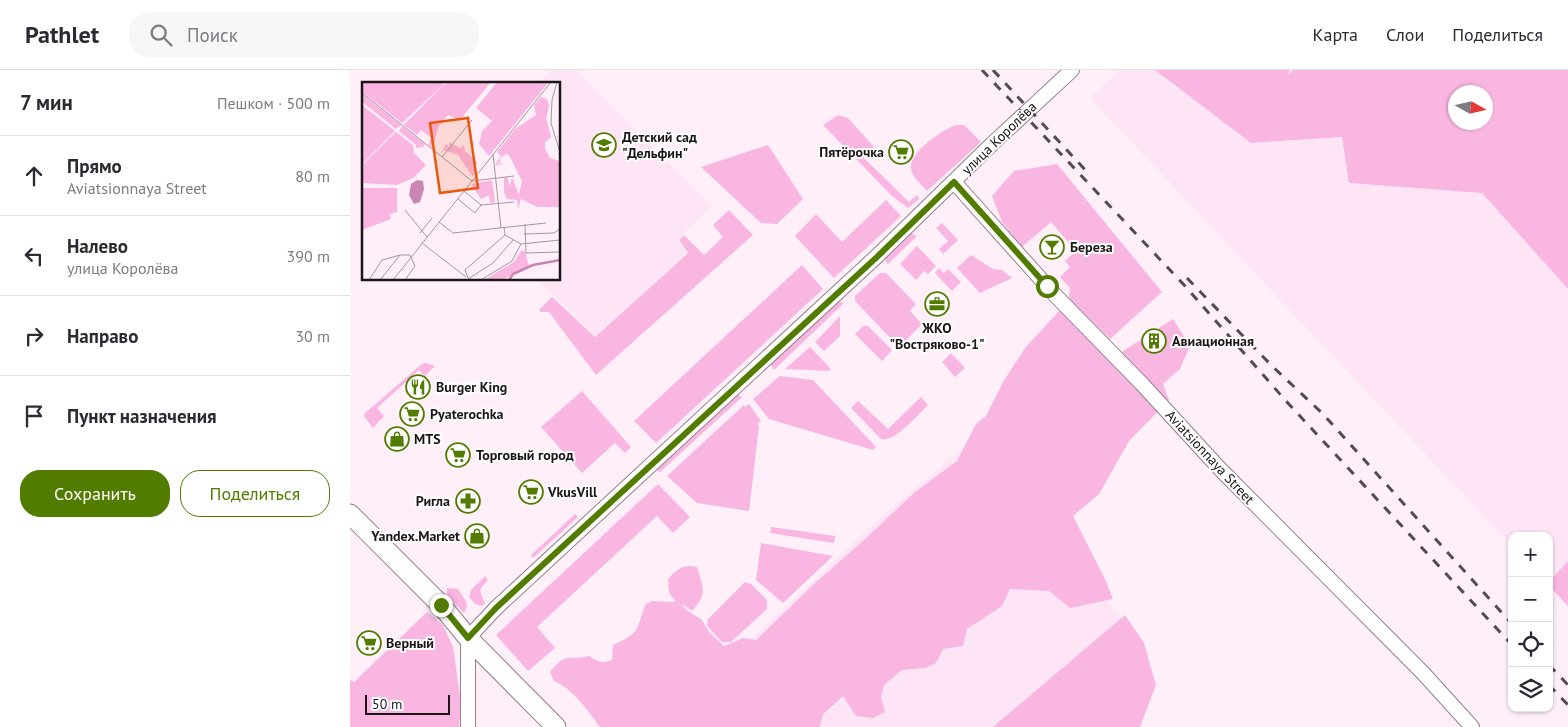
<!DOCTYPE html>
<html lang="ru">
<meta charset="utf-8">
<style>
body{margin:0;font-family:"PT Sans",sans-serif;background:#f7f7f7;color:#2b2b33}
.controls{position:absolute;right:15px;bottom:15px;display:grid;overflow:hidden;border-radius:10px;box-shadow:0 1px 4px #0004}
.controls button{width:45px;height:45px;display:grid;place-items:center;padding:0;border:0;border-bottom:1px solid #e1e1e2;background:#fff;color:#2b2b33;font:25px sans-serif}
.compass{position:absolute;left:1098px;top:15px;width:45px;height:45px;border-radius:50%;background:#fff;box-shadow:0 1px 4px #0004;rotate:98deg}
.scale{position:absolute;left:15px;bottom:12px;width:85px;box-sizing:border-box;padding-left:5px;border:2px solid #1c1519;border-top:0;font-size:14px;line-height:18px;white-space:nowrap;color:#1c1519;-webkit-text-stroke:4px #fff;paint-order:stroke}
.stop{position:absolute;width:15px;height:15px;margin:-11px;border:4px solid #517c00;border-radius:50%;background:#fff}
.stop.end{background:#517c00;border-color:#fff;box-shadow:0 1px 5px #0008}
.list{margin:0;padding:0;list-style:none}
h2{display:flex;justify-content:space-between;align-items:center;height:65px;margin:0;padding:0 20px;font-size:21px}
h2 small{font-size:16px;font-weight:400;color:#7c7c81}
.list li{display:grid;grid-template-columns:32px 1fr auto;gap:15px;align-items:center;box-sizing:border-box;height:80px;padding:0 20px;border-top:1px solid #e1e1e2}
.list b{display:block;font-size:19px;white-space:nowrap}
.list p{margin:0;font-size:16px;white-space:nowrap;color:#7c7c81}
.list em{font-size:16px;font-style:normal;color:#7c7c81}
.actions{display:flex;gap:10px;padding:15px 20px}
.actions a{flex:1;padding:11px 0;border:1px solid #517c00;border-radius:20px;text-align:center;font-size:18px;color:#517c00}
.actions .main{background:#517c00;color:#fff}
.icon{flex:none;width:28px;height:28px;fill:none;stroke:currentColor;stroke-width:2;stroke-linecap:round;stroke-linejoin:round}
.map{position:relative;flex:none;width:1218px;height:657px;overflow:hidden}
header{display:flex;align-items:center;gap:30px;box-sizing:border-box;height:70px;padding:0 25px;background:#fff;border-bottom:1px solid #e1e1e2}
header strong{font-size:24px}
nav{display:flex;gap:28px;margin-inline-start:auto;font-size:18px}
.search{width:350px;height:45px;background:#f7f7f7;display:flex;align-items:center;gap:12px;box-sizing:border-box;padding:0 18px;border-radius:20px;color:#7c7c81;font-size:19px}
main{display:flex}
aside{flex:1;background:#fff}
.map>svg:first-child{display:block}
</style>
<header>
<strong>Pathlet</strong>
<div class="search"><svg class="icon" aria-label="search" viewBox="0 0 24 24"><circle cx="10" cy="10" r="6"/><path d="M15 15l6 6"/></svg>Поиск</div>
<nav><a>Карта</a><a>Слои</a><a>Поделиться</a></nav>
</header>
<main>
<aside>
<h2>7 мин<small>Пешком · 500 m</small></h2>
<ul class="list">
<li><svg class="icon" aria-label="ahead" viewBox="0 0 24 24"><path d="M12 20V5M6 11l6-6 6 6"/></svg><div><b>Прямо</b><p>Aviatsionnaya Street</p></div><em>80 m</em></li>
<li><svg class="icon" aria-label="left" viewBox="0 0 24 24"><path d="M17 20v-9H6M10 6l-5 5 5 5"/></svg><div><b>Налево</b><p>улица Королёва</p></div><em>390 m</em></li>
<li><svg class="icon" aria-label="right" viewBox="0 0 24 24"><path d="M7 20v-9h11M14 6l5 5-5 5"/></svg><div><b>Направо</b></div><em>30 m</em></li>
<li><svg class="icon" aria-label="arrive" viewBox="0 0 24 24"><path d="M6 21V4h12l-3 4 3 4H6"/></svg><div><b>Пункт назначения</b></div></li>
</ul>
<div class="actions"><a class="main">Сохранить</a><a>Поделиться</a></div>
</aside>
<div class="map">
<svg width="1218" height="657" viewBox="0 0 1218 657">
<rect width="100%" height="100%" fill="#feeff8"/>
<!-- built -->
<path fill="#fee5f5" d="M202 0H226L361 136 327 170 336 183 245 266 187 209H209V14H188Z
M770 0H805L901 73 992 67 999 113 1132 123 1218 219V491L1199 512V466H1162V476L740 28Z
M616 375 641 388 772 549 662 657H307L529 449Z"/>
<!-- green -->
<path fill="#f8b6e1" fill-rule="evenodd" d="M805 0H940L938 5 943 0H1218V219L1132 123 999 113 992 67 901 73ZM1136 22V52H1106V22Z
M488 45 498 48 524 77 514 88 559 132 567 125 569 129 558 138 541 125 473 55Z
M606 55H614L631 72 577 121C572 115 562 107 561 99 559 82 592 60 606 55Z
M418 75 453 129 427 154 411 153 351 97Z
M707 94 812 222 760 269 719 229 720 218 710 207 720 197 715 191 726 181 701 152 672 177 652 152 642 126 664 101Z
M536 130 551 146 484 208 445 166 466 144 492 172Z
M379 140 403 165 246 305 199 242H191L189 240 202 227 245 267 338 183 329 170 334 165 354 185 373 167 363 155Z
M592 153 608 170 593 184 589 179 598 171 586 158Z
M559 162 567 166 538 194 535 190 536 184Z
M567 176 586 196 578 204 574 201 566 210 550 194Z
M621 185 643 199 652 200 662 208 630 223 607 198Z
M452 195 473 219 306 373 284 351Z
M589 198 594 203 598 199 611 212 602 221 585 203Z
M530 203H536L566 234 560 241 572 254 549 277 505 231V226Z
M486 231 492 232 493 234 424 300 421 296 422 292Z
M710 240 724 252 761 289 823 249 840 276 830 299 813 314 819 330 779 371 749 424 723 446 756 511 763 529 720 538 699 521 660 519 652 536 617 559 613 576 593 579 586 593 575 598 552 600 534 615 531 627 535 642 523 648 506 646 493 626 473 644 470 657H250C238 641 223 619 204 611L200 602C217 581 217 591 240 586 248 593 253 593 262 590L263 575C292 562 285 560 296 534L302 531 326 532 319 523 318 509C328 498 334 494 347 497 353 518 358 524 342 541L334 535H332L338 541 352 550 359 562 374 576 393 568 406 570 464 514 514 470 565 422 607 391 626 354 636 346 653 312 675 278Z
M490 246V266L474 281 465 272Z
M513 256H518L542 280 532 291 505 264Z
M460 277 481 299 478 301 435 299Z
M601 283 615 298 605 307 592 292Z
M76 293 85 296 75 306 69 300 27 338 34 346 23 358 14 346 15 343 72 294Z
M430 306 463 310 526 377 523 380 419 349 403 329Z
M232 321 281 377 275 383 265 373 232 403 191 357Z
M386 324 392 327 309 403 307 398Z
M571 327 578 335C567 345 546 372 531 369L501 338 508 331 538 359Z
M399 334 411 351 407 354 409 356 399 441 347 433 317 406 394 335 395 337Z
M308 414 340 447 323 463 307 446 187 557 205 578 178 601 146 565Z
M225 444 228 447 183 488 181 485Z
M421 457 485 466 484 473 420 463Z
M411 473 483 486 433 533 406 510Z
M1218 491V536L1199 516V512Z
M135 506 138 510C128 521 129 519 135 533L132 536 125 534 119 527 121 520Z
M395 512 401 514 417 530V539L381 572H372L357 556 358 549Z
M97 518 108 519 116 531 117 536 114 543 97 526Z
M77 542 93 555 103 577 111 632 109 657H0V610L4 612Z
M775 545 794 573 806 615 790 657H643Z"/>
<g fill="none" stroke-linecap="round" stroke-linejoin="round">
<!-- minor casing -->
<g stroke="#91808b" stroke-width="16">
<path id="minor" d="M604 112 705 225 792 314 870 399 1073 603 1122 657
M118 657V568L146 538 527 186 642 74 722 0"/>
</g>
<!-- secondary casing -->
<g stroke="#91808b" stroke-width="21">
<path id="secondary" d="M0 444 91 535 118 568 206 657"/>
</g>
<!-- minor -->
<use href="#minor" stroke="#fff" stroke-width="14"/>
<!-- secondary -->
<use href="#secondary" stroke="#fff" stroke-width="19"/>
<!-- rail -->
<path stroke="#544b50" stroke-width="3" stroke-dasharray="9 9" stroke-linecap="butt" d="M632 0 835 216 936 331 1162 575
M643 0 739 104
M837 208 922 296 973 344 1162 554
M1199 595 1218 615
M1199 615 1218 635"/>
</g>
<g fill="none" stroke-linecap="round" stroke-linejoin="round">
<!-- route -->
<path stroke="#517c00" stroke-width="6" d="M91 535 118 568 146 538 528 186 604 112 697 216"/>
</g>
<!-- icons -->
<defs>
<g id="school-ring" transform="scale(1.25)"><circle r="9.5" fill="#fff" stroke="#517c00" stroke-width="1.5"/><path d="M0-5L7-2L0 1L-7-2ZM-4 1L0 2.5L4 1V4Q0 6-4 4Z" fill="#517c00"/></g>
<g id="supermarket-ring" transform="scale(1.25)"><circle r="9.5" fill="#fff" stroke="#517c00" stroke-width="1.5"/><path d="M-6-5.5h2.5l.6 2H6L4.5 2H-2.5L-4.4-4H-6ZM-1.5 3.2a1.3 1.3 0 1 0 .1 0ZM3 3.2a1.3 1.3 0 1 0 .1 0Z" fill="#517c00"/></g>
<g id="bar-ring" transform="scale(1.25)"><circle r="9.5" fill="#fff" stroke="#517c00" stroke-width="1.5"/><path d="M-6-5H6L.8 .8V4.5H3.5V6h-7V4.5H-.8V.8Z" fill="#517c00"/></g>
<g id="office-ring" transform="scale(1.25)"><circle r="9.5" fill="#fff" stroke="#517c00" stroke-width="1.5"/><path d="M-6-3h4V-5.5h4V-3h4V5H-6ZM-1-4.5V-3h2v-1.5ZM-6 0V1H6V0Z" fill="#517c00"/></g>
<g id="building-ring" transform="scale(1.25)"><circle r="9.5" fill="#fff" stroke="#517c00" stroke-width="1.5"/><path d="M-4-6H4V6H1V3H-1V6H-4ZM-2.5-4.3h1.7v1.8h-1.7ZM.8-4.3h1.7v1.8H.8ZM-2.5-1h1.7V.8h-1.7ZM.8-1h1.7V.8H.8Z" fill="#517c00"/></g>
<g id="restaurant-ring" transform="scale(1.25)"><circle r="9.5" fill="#fff" stroke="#517c00" stroke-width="1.5"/><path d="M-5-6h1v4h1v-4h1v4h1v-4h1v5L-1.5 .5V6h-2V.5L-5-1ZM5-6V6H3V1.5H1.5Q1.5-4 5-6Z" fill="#517c00"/></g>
<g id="shop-ring" transform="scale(1.25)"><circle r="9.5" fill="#fff" stroke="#517c00" stroke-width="1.5"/><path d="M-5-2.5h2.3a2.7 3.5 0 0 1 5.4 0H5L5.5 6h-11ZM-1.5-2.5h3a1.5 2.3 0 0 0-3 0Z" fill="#517c00"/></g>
<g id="pharmacy-ring" transform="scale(1.25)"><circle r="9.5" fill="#fff" stroke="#517c00" stroke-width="1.5"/><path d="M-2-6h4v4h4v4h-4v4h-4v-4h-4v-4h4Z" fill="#517c00"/></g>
</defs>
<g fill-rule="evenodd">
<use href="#school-ring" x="254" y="75"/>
<use href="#supermarket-ring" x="551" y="82"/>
<use href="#bar-ring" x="702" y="177"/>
<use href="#office-ring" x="587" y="234"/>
<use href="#building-ring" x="804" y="271"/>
<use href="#restaurant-ring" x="68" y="317"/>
<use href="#supermarket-ring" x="62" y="344"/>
<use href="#shop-ring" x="47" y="369"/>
<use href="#supermarket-ring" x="108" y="385"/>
<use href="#supermarket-ring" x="181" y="422"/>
<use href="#pharmacy-ring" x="118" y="431"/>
<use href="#shop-ring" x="127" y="466"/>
<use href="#supermarket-ring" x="19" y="573"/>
</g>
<g text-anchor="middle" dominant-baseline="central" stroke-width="4" stroke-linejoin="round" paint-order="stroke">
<!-- poi labels -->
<g font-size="14" font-weight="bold" fill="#1c1519" stroke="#fff" text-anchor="start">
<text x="272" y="67">Детский сад<tspan x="272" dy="16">"Дельфин"</tspan></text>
<text x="534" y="82" text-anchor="end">Пятёрочка</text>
<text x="720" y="177">Береза</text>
<text x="587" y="258" text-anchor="middle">ЖКО<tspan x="587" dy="16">"Востряково-1"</tspan></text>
<text x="822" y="271">Авиационная</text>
<text x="86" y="317">Burger King</text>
<text x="80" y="344">Pyaterochka</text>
<text x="64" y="369">MTS</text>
<text x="126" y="385">Торговый город</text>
<text x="198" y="422">VkusVill</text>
<text x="100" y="431" text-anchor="end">Ригла</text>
<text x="110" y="466" text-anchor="end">Yandex.Market</text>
<text x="36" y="573">Верный</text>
</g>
<!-- street labels -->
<g font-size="14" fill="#1c1519" stroke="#fff">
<text transform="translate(649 68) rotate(-44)">улица Королёва</text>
<text transform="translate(860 387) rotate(47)">Aviatsionnaya Street</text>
</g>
</g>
<!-- overview -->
<g transform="translate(12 12)">
<rect width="198" height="198" fill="#feeff8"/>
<path d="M0 0H84L40 41 0 10ZM89 0H129L98 38 86 33 76 45 71 66 66 63 69 56 59 48 55 53 42 43 81 3ZM135 0H187L127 74 117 62 120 49 130 39 114 26ZM0 12 39 43 34 47 0 20ZM179 15 185 17 187 24 184 36 189 55 183 60V67L188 76 197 79V125H175L159 117 156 127 155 118 145 117 142 111V96L145 95 148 104 150 95 157 113 160 99 147 73 141 72 143 74 139 75 138 80 135 81 143 82 133 83 139 74 135 70 153 47 174 33 172 23ZM0 23 33 49 0 82ZM40 44 63 62 61 65 54 66V63L37 49ZM34 50 51 63 52 71 64 83 51 96 35 103 0 101V83ZM87 60 98 66 102 63 103 69 115 80 111 95 96 73 82 68 78 72 84 62 88 65ZM130 98 133 120 128 121 127 113 119 117 109 102ZM0 106H35V130L28 132 29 137 0 148ZM159 169H163L167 185 142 197 122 198 152 180Z" fill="#f8b6e1"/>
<path d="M55 98 61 99 62 107 58 120 52 122 47 113 49 102Z" fill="#ca85b3"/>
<path fill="none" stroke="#ca85b3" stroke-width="2.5" d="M147 198 151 192 171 183 198 178"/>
<path fill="none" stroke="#a4989f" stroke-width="1" d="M195 0 190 18 189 41 198 70M0 11 110 99 152 94M131 72 139 146M80 75 110 38M102 109 119 123M96 117 113 131 119 123M119 123 152 120M43 128 65 155M77 140 91 151 184 141M163 142 164 171 198 170M142 145 143 153 159 162 198 158M58 151 70 136M162 152 192 151 198 147M60 161 104 195M106 196 103 188 143 153M106 197 131 181 151 158M7 198 20 178 38 173M18 198 38 173H48L53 184 43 198M31 198 189 0M119 198 150 179 159 162"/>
<path fill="#e8590c" fill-opacity="0.15" stroke="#e8590c" stroke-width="2.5" d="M106 36 116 106 78 111 68 41Z"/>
<rect width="198" height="198" fill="none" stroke="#1c1519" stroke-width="2.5"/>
</g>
</svg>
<div class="controls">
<button>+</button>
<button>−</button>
<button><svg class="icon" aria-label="locate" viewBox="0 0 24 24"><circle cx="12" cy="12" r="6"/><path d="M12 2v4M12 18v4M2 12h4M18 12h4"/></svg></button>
<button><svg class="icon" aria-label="layers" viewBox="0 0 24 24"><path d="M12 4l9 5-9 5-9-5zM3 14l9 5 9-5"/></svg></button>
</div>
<svg class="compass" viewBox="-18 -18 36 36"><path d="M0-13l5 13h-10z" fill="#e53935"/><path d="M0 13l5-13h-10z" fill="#7c7c81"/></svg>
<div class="scale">50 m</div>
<div class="stop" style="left:697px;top:216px"></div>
<div class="stop end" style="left:91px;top:535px"></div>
</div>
</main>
